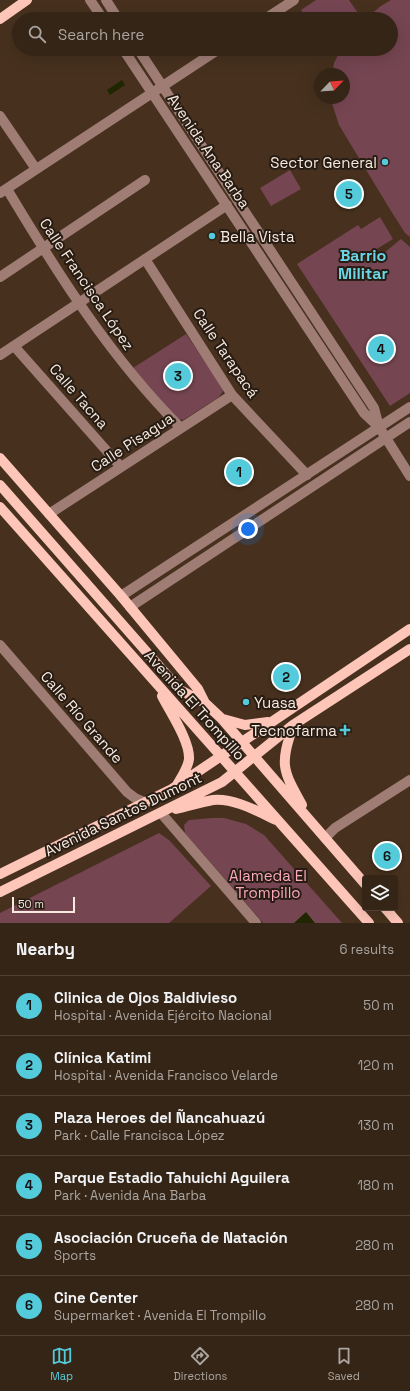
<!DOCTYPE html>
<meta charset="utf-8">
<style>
body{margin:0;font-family:"Space Grotesk",sans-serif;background:#403123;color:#f1f3f6}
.controls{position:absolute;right:12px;bottom:12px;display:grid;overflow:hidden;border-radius:4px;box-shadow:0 4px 16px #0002}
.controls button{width:36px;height:36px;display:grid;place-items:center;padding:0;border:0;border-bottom:1px solid #4f4235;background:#352516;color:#f1f3f6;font:20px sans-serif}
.compass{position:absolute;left:314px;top:68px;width:36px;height:36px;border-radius:50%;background:#352516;box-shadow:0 4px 16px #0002;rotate:65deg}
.scale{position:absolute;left:12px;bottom:10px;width:63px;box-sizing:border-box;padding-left:4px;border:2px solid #f8e9de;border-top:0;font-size:11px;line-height:14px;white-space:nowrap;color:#f8e9de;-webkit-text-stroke:3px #261c13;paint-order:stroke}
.you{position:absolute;left:248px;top:529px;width:14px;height:14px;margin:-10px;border:3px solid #fff;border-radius:50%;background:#1a73e8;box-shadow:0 0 0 6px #1a73e833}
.badge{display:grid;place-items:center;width:26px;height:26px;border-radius:50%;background:#53cbdb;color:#111;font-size:13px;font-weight:700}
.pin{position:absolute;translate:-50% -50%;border:2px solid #fff;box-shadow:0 1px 4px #0006}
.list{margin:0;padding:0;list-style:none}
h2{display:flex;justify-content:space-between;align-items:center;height:52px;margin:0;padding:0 16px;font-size:17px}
h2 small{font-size:13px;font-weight:400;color:#aaa5a1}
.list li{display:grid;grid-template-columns:26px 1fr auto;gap:12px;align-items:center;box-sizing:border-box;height:60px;padding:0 16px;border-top:1px solid #4f4235}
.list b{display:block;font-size:15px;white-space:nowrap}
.list p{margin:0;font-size:13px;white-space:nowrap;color:#aaa5a1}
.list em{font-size:13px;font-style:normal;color:#aaa5a1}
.icon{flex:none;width:22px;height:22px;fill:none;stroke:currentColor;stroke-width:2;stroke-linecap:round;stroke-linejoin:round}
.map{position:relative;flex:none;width:410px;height:923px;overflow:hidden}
.search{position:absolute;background:#352516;box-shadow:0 4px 16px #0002;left:12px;right:12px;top:12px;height:44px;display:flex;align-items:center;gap:10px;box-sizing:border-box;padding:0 14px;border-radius:22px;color:#aaa5a1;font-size:15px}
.sheet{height:412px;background:#352516}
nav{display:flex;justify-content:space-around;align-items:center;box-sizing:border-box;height:56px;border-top:1px solid #4f4235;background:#352516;font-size:11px;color:#aaa5a1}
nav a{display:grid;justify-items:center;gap:2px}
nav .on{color:#53cbdb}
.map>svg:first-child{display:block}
</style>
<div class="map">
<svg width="410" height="923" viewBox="0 0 410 923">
<rect width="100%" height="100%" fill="#47311e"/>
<!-- green -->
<path fill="#754552" d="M316 0H349L358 13 349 19H307L301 10Z
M391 0H410V237L405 233 391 211 339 125 331 100V98H344V74H332L334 63 341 49H391V19H365L381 6Z
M290 170 301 189 271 206 260 188Z
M380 217 393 239 375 250 379 257 401 239 410 247V393L390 406 297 264 358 225 361 229Z
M186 334 221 385 223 391 219 397 183 420 175 418 133 368Z
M212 818H224L246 824 264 835 342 923H263L185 833 184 825 189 820Z
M159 833 169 840 211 886 169 923H0V913Z"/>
<!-- water -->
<path fill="#1f2600" d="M122 80 125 85 110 95 107 90Z
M306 912 315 923H294Z"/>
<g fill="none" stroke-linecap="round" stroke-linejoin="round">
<!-- minor -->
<path stroke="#9f7d75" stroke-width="10" d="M90 0 103 19
M106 0 118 19
M265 19 294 0
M123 49 364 413 379 427 410 476
M138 49 374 408 379 427
M0 116 36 169
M7 189C58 274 110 357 181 428
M0 193 219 49
M145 259 232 395 307 475
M0 277 145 180
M14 346 121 467
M0 355 227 205
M49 514 232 395
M121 596 410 407
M130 607 410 422
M0 645 127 792 135 798 146 803
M161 813 256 923
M325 838 335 828 410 780"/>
<!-- major -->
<path stroke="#fec5b9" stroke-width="10" d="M0 19 27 0
M0 458 121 596 198 689 205 703
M0 485 180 690 205 703 221 718 365 884
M0 507 369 923
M162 696C170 712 190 741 189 759 188 768 181 778 177 785
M223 719 245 725 268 722
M293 726C280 765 282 769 302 805
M176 809C188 806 201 802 213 800 234 798 257 811 276 820
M0 874 172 789 410 629
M0 892 222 782 293 725 410 649
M385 908 398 923"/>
</g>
<!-- markers -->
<g fill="#53cbdb" stroke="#261c13" stroke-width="1.5">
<circle cx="385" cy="162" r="4"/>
<circle cx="212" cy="236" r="4"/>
<circle cx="246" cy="702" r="4"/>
<path d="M343 724h4v4h4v4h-4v4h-4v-4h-4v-4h4z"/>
</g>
<g text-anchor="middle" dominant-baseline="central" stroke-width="4" stroke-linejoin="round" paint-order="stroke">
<!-- street labels -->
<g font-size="15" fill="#f8e9de" stroke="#261c13">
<text transform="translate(209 151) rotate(56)">Avenida Ana Barba</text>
<text transform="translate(87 284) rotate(56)">Calle Francisca López</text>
<text transform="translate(226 353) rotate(56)">Calle Tarapacá</text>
<text transform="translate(79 396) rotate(49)">Calle Tacna</text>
<text transform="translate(132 442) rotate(-33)">Calle Pisagua</text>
<text transform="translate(195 705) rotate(48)">Avenida El Trompillo</text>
<text transform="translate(82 717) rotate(49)">Calle Río Grande</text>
<text transform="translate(123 814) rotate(-26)">Avenida Santos Dumont</text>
</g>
<!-- poi labels -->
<g font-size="15" fill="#f8e9de" stroke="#261c13" text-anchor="end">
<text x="377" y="162">Sector General</text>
<text x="220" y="236" text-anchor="start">Bella Vista</text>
<text x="254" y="702" text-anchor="start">Yuasa</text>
<text x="337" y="730">Tecnofarma</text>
</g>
<!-- park labels -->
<g font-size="15" fill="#fda8bd" stroke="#261c13">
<text x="268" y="875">Alameda El<tspan x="268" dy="17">Trompillo</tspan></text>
</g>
<!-- neighbourhood labels -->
<g font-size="16" font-weight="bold" fill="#6cd6e6" stroke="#261c13">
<text x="363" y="255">Barrio<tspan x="363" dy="18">Militar</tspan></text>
</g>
</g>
</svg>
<div class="controls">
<button><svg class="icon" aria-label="layers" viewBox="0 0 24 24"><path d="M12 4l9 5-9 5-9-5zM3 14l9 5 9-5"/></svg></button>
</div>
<svg class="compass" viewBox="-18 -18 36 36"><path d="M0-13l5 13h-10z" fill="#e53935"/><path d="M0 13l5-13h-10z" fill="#aaa5a1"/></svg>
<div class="scale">50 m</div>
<div class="you"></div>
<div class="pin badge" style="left:239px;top:472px">1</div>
<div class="pin badge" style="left:286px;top:677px">2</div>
<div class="pin badge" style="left:178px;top:376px">3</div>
<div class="pin badge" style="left:381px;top:349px">4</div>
<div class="pin badge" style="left:349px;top:194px">5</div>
<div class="pin badge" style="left:387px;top:856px">6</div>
<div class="search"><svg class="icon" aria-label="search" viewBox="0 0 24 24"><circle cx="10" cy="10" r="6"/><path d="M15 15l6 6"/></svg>Search here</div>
</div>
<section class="sheet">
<h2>Nearby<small>6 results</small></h2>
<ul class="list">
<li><span class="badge">1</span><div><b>Clinica de Ojos Baldivieso</b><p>Hospital · Avenida Ejército Nacional</p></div><em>50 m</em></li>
<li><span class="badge">2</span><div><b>Clínica Katimi</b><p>Hospital · Avenida Francisco Velarde</p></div><em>120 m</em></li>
<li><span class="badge">3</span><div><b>Plaza Heroes del Ñancahuazú</b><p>Park · Calle Francisca López</p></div><em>130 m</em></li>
<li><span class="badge">4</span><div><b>Parque Estadio Tahuichi Aguilera</b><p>Park · Avenida Ana Barba</p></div><em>180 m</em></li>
<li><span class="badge">5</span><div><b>Asociación Cruceña de Natación</b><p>Sports</p></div><em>280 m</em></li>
<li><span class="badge">6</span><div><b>Cine Center</b><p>Supermarket · Avenida El Trompillo</p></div><em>280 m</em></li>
</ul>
</section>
<nav>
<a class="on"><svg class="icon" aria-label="map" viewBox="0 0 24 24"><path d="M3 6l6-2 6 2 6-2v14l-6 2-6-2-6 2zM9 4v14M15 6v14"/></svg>Map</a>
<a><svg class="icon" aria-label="directions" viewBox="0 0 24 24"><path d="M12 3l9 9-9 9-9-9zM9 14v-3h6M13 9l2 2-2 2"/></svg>Directions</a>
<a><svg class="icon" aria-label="saved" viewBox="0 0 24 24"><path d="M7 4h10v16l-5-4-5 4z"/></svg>Saved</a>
</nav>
